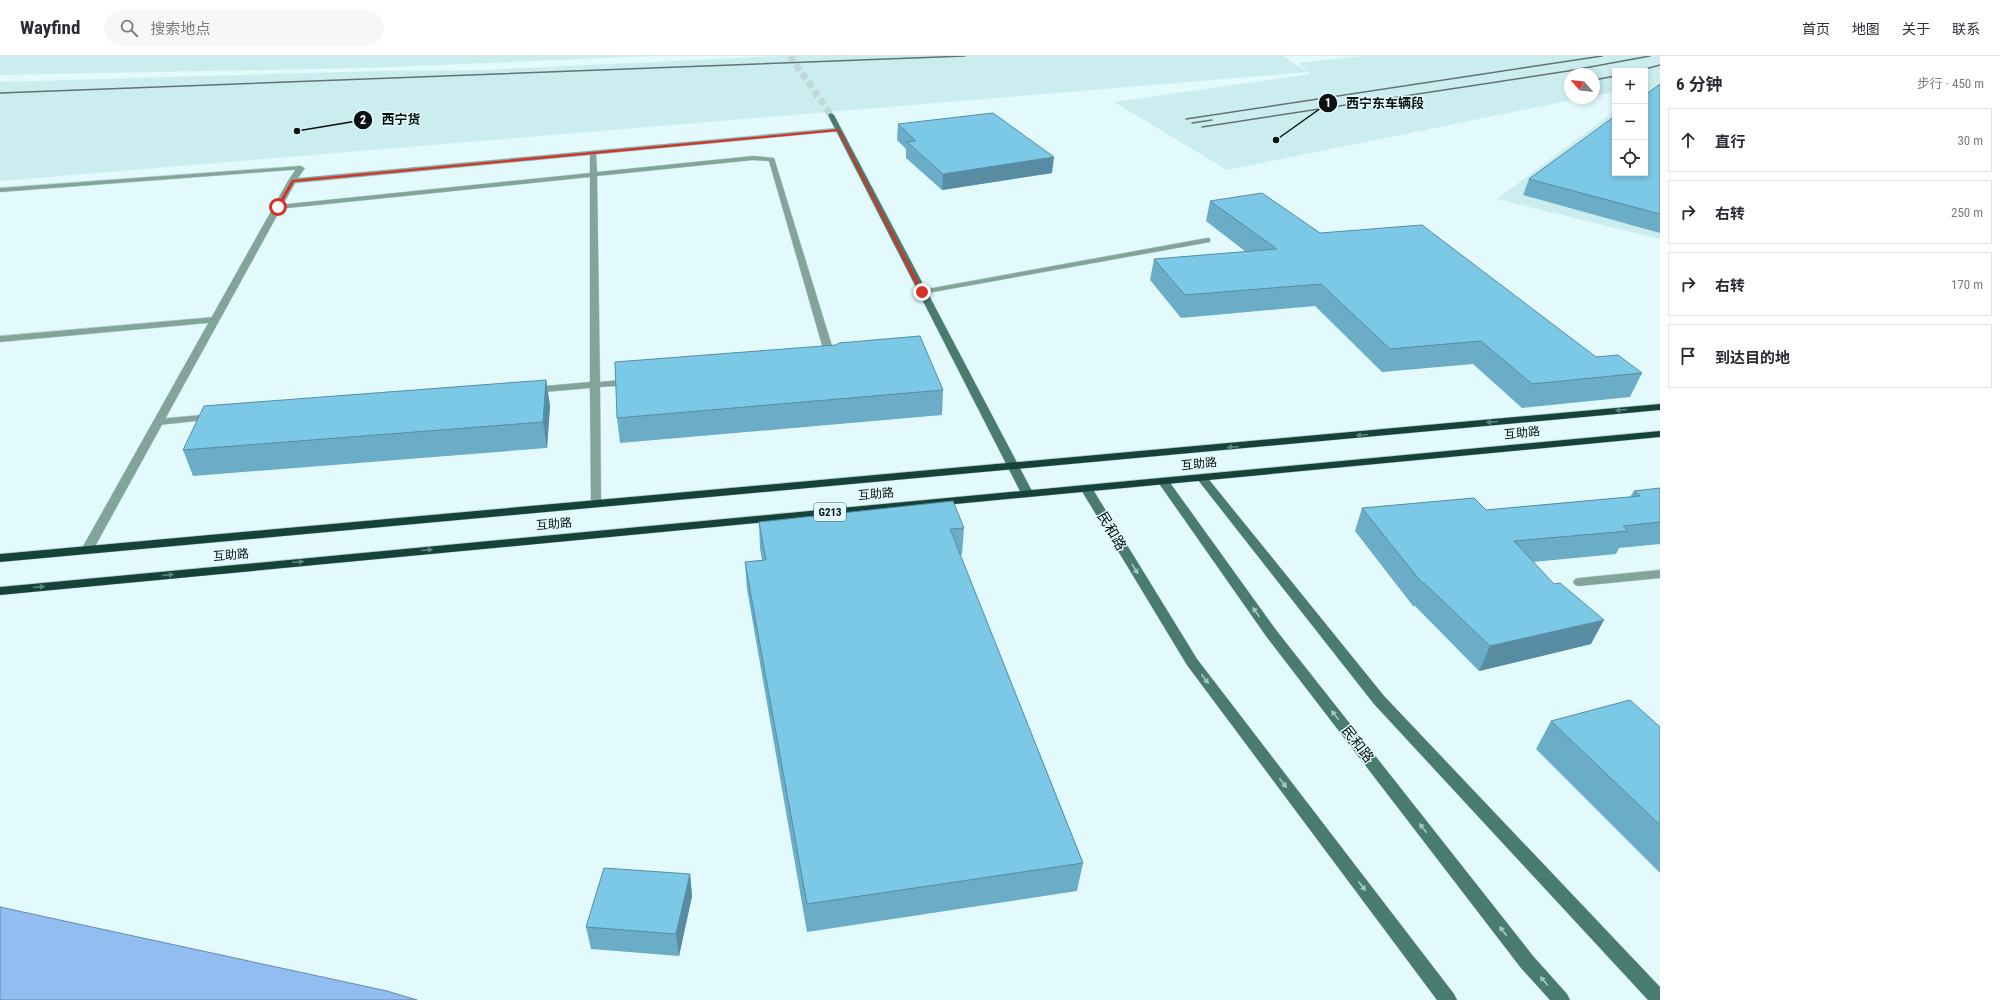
<!DOCTYPE html>
<html lang="zh">
<meta charset="utf-8">
<style>
body{margin:0;font-family:"Roboto Condensed","Noto Sans SC",sans-serif;background:#f7f7f7;color:#2b2b33}
.controls{position:absolute;right:12px;top:12px;display:grid;overflow:hidden;border-radius:0px;box-shadow:0 2px 6px #0003}
.controls button{width:36px;height:36px;display:grid;place-items:center;padding:0;border:0;border-bottom:1px solid #e1e1e2;background:#fff;color:#2b2b33;font:20px sans-serif}
.compass{position:absolute;left:1564px;top:12px;width:36px;height:36px;border-radius:50%;background:#fff;box-shadow:0 2px 6px #0003;rotate:298deg}
.stop{position:absolute;width:12px;height:12px;margin:-9px;border:3px solid #d93025;border-radius:50%;background:#fff}
.stop.end{background:#d93025;border-color:#fff;box-shadow:0 1px 4px #0008}
.list{margin:0;padding:0;list-style:none}
h2{display:flex;justify-content:space-between;align-items:center;height:52px;margin:0;padding:0 16px;font-size:17px}
h2 small{font-size:13px;font-weight:400;color:#7c7c81}
.list li{display:grid;grid-template-columns:26px 1fr auto;gap:12px;align-items:center;box-sizing:border-box;height:64px;margin:0 8px 8px;padding:0 8px;border:1px solid #e1e1e2;border-radius:0px}
.list b{display:block;font-size:15px;white-space:nowrap}
.list em{font-size:13px;font-style:normal;color:#7c7c81}
.icon{flex:none;width:22px;height:22px;fill:none;stroke:currentColor;stroke-width:2;stroke-linecap:round;stroke-linejoin:round}
.map{position:relative;flex:none;width:1660px;height:944px;overflow:hidden}
header{display:flex;align-items:center;gap:24px;box-sizing:border-box;height:56px;padding:0 20px;background:#fff;border-bottom:1px solid #e1e1e2}
header strong{font-size:19px}
nav{display:flex;gap:22px;margin-inline-start:auto;font-size:14px}
.search{width:280px;height:36px;background:#f7f7f7;display:flex;align-items:center;gap:10px;box-sizing:border-box;padding:0 14px;border-radius:22px;color:#7c7c81;font-size:15px}
main{display:flex}
aside{flex:1;background:#fff}
.map>svg:first-child{display:block}
</style>
<header>
<strong>Wayfind</strong>
<div class="search"><svg class="icon" aria-label="search" viewBox="0 0 24 24"><circle cx="10" cy="10" r="6"/><path d="M15 15l6 6"/></svg>搜索地点</div>
<nav><a>首页</a><a>地图</a><a>关于</a><a>联系</a></nav>
</header>
<main>
<div class="map">
<svg width="1660" height="944" viewBox="0 0 1660 944">
<rect width="100%" height="100%" fill="#e2fafc"/>
<!-- built -->
<path fill="#ccedef" d="M0 0H654L367 12 0 19Z
M778 0H1283L1308 16 0 125V26L377 15 484 14Z
M1361 0H1660V183L1497 143 1615 55V117H1645V33L1649 29 1645 30V15H1615V36L1594 40V18H1570V42H1583L1227 114 1114 46 1311 18 1298 7Z"/>
<!-- water -->
<path fill="#91bdf0" stroke="#6889ad" d="M0 851 387 935 417 944H0Z"/>
<g fill="none" stroke-linecap="round" stroke-linejoin="round">
<!-- secondary-tunnel -->
<path stroke="#c1d7d9" stroke-width="7" stroke-dasharray="7 3.5" stroke-linecap="butt" d="M790 0 831 59"/>
<!-- lane casing -->
<g stroke="#bfd5d6" stroke-width="1">
<path id="lane" d="M593 95 596 97 597 116 753 100 774 102 836 303 831 306 826 303 769 105 753 104 597 120 600 326 630 323 635 326 630 329 600 331 601 448 596 451 591 448 590 332 533 337 528 334 533 331 590 326V121L278 153 274 151 278 149 590 117V97Z
M301 110 304 112 303 113 0 136V132Z
M1207 182H1210V186L922 238 918 236 922 234Z
M215 261 218 262V266L0 286V280Z
M213 358 218 361 216 363 158 369 153 366 158 363Z"/>
</g>
<!-- street casing -->
<g stroke="#bfd5d6" stroke-width="1">
<path id="street" d="M839 72 841 73V75L295 127 93 494 87 498 81 494 288 125 298 110 305 112 298 122Z
M1660 514V522L1579 530 1575 529 1573 526 1575 523 1579 522Z"/>
</g>
<!-- secondary casing -->
<g stroke="#bfd5d6" stroke-width="1">
<path id="secondary" d="M831 57 834 59 1033 437 1031 439H1023L1021 437 828 59Z
M1202 419 1206 420 1384 640 1660 931V944H1648L1374 648 1198 424 1196 422 1198 420Z
M1164 423 1168 424 1276 574 1533 900 1567 938 1570 944H1550L1521 912 1266 580 1158 426Z
M1086 429 1092 432 1197 603 1454 938 1457 944H1437L1187 609 1080 432Z"/>
</g>
<!-- highway casing -->
<g stroke="#bfd5d6" stroke-width="1">
<path id="highway" d="M1660 348V354L0 506V498Z
M1660 375V381L0 539V531Z"/>
</g>
<!-- lane -->
<use href="#lane" fill="#82a49a" fill-rule="evenodd"/>
<!-- street -->
<use href="#street" fill="#82a49a" fill-rule="evenodd"/>
<!-- secondary -->
<use href="#secondary" fill="#497c6f" fill-rule="evenodd"/>
<!-- highway -->
<use href="#highway" fill="#164339" fill-rule="evenodd"/>
<!-- rail -->
<path stroke="#637273" stroke-width="1.5" d="M1638 15 1660 9
M1594 24 1615 20
M1567 28 1570 27
M0 37 965 0
M1186 63 1602 0
M1192 67 1212 64
M1202 71 1568 15 1650 0"/>
</g>
<!-- wall -->
<path fill="#6bacc7" d="M1660 28V177L1523 139 1529 123Z
M898 68 1052 117 942 134 906 102V93L897 84Z
M1210 145 1320 177 1596 301 1642 317 1630 341 1522 352 1473 308 1382 316 1315 250 1181 262 1150 224 1154 203 1246 196 1206 165Z
M836 289 943 334 942 359 620 387 617 362Z
M546 324 550 350 547 392 193 420 183 394Z
M1660 432V488L1619 492 1616 498 1533 506 1591 588 1479 615 1415 550H1413L1355 475 1362 452 1486 454 1630 441 1634 435Z
M759 466 964 472 962 498 960 499 1083 807 1077 835 807 876 747 533 745 506 762 504 760 493Z
M1551 665 1660 671V817L1536 693Z
M690 818 692 840 679 900 591 893 586 871Z"/>
<!-- shaded-wall -->
<path fill="#578ca2" d="M1054 101 1052 117 942 134 943 118Z
M546 324 550 350 547 392 543 366Z
M1604 564 1591 588 1479 615 1490 590Z
M690 818 692 840 679 900 676 878Z"/>
<!-- building -->
<path fill="#7cc8e7" stroke="#578ca2" d="M1660 28V158L1529 123 1615 60V117H1645V39Z
M993 57 1054 101 943 118 907 86 916 85 898 68Z
M1262 137 1320 177 1422 169 1596 301 1618 299 1642 317 1532 328 1481 285 1390 293 1321 228 1185 239 1154 203 1277 193 1210 145Z
M920 280 943 334 617 362 615 306 836 289 839 287Z
M546 324 543 366 183 394 204 350Z
M1660 432V466L1623 470 1628 475 1514 485 1554 528 1560 527 1604 564 1490 590 1424 527H1422L1362 452 1474 442 1486 454 1640 440 1634 435Z
M953 445 964 472 950 473 1083 807 807 848 745 506 766 504 759 466Z
M1630 644 1660 671V769L1551 665Z
M604 812 690 818 676 878 586 871Z"/>
<!-- one-way arrows -->
<defs><path id="oneway-solid" d="M-6-.8H1V-3.2L6.5 0L1 3.2V.8H-6Z"/></defs>
<g fill="#5d837d">
<use href="#oneway-solid" transform="translate(1621 354) rotate(175)"/>
<use href="#oneway-solid" transform="translate(1492 366) rotate(175)"/>
<use href="#oneway-solid" transform="translate(1362 379) rotate(175)"/>
<use href="#oneway-solid" transform="translate(1233 391) rotate(175)"/>
<use href="#oneway-solid" transform="translate(427 494) rotate(-5)"/>
<use href="#oneway-solid" transform="translate(298 506) rotate(-5)"/>
<use href="#oneway-solid" transform="translate(168 519) rotate(-5)"/>
<use href="#oneway-solid" transform="translate(39 531) rotate(-5)"/>
</g>
<g fill="#a5c8c4">
<use href="#oneway-solid" transform="translate(1135 513) rotate(59)"/>
<use href="#oneway-solid" transform="translate(1256 556) rotate(-125)"/>
<use href="#oneway-solid" transform="translate(1205 623) rotate(53)"/>
<use href="#oneway-solid" transform="translate(1335 659) rotate(-128)"/>
<use href="#oneway-solid" transform="translate(1283 727) rotate(53)"/>
<use href="#oneway-solid" transform="translate(1423 772) rotate(-128)"/>
<use href="#oneway-solid" transform="translate(1362 830) rotate(53)"/>
<use href="#oneway-solid" transform="translate(1503 875) rotate(-128)"/>
<use href="#oneway-solid" transform="translate(1544 925) rotate(-131)"/>
</g>
<!-- route -->
<path fill="#d93025" d="M839 73 924 237 920 236 838 75 294 126 279 152 276 151 292 124Z"/>
<g text-anchor="middle" dominant-baseline="central" stroke-width="3" stroke-linejoin="round" paint-order="stroke">
<!-- shield labels -->
<rect fill="#e2fafc" stroke="#4a5758" stroke-width="1" x="814" y="447" width="32" height="18" rx="3"/>
<g font-size="11" font-weight="bold" fill="#091111">
<text x="830" y="456">G213</text>
</g>
<!-- street labels -->
<g font-size="12" fill="#091111" stroke="#e2fafc">
<text transform="translate(1522 377) rotate(-6)">互助路</text>
<text transform="translate(1199 408) rotate(-6)">互助路</text>
<text transform="translate(876 438) rotate(-5)">互助路</text>
<text transform="translate(554 468) rotate(-5)">互助路</text>
<text transform="translate(231 499) rotate(-5)">互助路</text>
</g>
<!-- near-street labels -->
<g font-size="14" fill="#091111" stroke="#e2fafc">
<text transform="translate(1112 475) rotate(59)">民和路</text>
<text transform="translate(1358 688) rotate(52)">民和路</text>
</g>
</g>
<!-- callouts -->
<path fill="none" stroke="#091111" stroke-width="1.5" d="M1276 84L1328 47M297 75L363 64"/>
<g fill="#091111" stroke="#e2fafc" stroke-width="1.5">
<circle cx="1276" cy="84" r="4"/>
<circle cx="297" cy="75" r="4"/>
<circle cx="1328" cy="47" r="10"/>
<circle cx="363" cy="64" r="10"/>
</g>
<g font-size="12" text-anchor="middle" font-weight="bold" fill="#fff">
<text x="1328" y="51">1</text>
<text x="363" y="68">2</text>
</g>
<g font-size="13" text-anchor="middle" font-weight="bold" fill="#091111" stroke="#e2fafc" stroke-width="3" stroke-linejoin="round" paint-order="stroke">
<text x="1385" y="52">西宁东车辆段</text>
<text x="401" y="68">西宁货</text>
</g>
</svg>
<div class="controls">
<button>+</button>
<button>−</button>
<button><svg class="icon" aria-label="locate" viewBox="0 0 24 24"><circle cx="12" cy="12" r="6"/><path d="M12 2v4M12 18v4M2 12h4M18 12h4"/></svg></button>
</div>
<svg class="compass" viewBox="-18 -18 36 36"><path d="M0-13l5 13h-10z" fill="#e53935"/><path d="M0 13l5-13h-10z" fill="#7c7c81"/></svg>
<div class="stop" style="left:278px;top:151px"></div>
<div class="stop end" style="left:922px;top:236px"></div>
</div>
<aside>
<h2>6 分钟<small>步行 · 450 m</small></h2>
<ul class="list">
<li><svg class="icon" aria-label="ahead" viewBox="0 0 24 24"><path d="M12 20V5M6 11l6-6 6 6"/></svg><div><b>直行</b></div><em>30 m</em></li>
<li><svg class="icon" aria-label="right" viewBox="0 0 24 24"><path d="M7 20v-9h11M14 6l5 5-5 5"/></svg><div><b>右转</b></div><em>250 m</em></li>
<li><svg class="icon" aria-label="right" viewBox="0 0 24 24"><path d="M7 20v-9h11M14 6l5 5-5 5"/></svg><div><b>右转</b></div><em>170 m</em></li>
<li><svg class="icon" aria-label="arrive" viewBox="0 0 24 24"><path d="M6 21V4h12l-3 4 3 4H6"/></svg><div><b>到达目的地</b></div></li>
</ul>
</aside>
</main>
